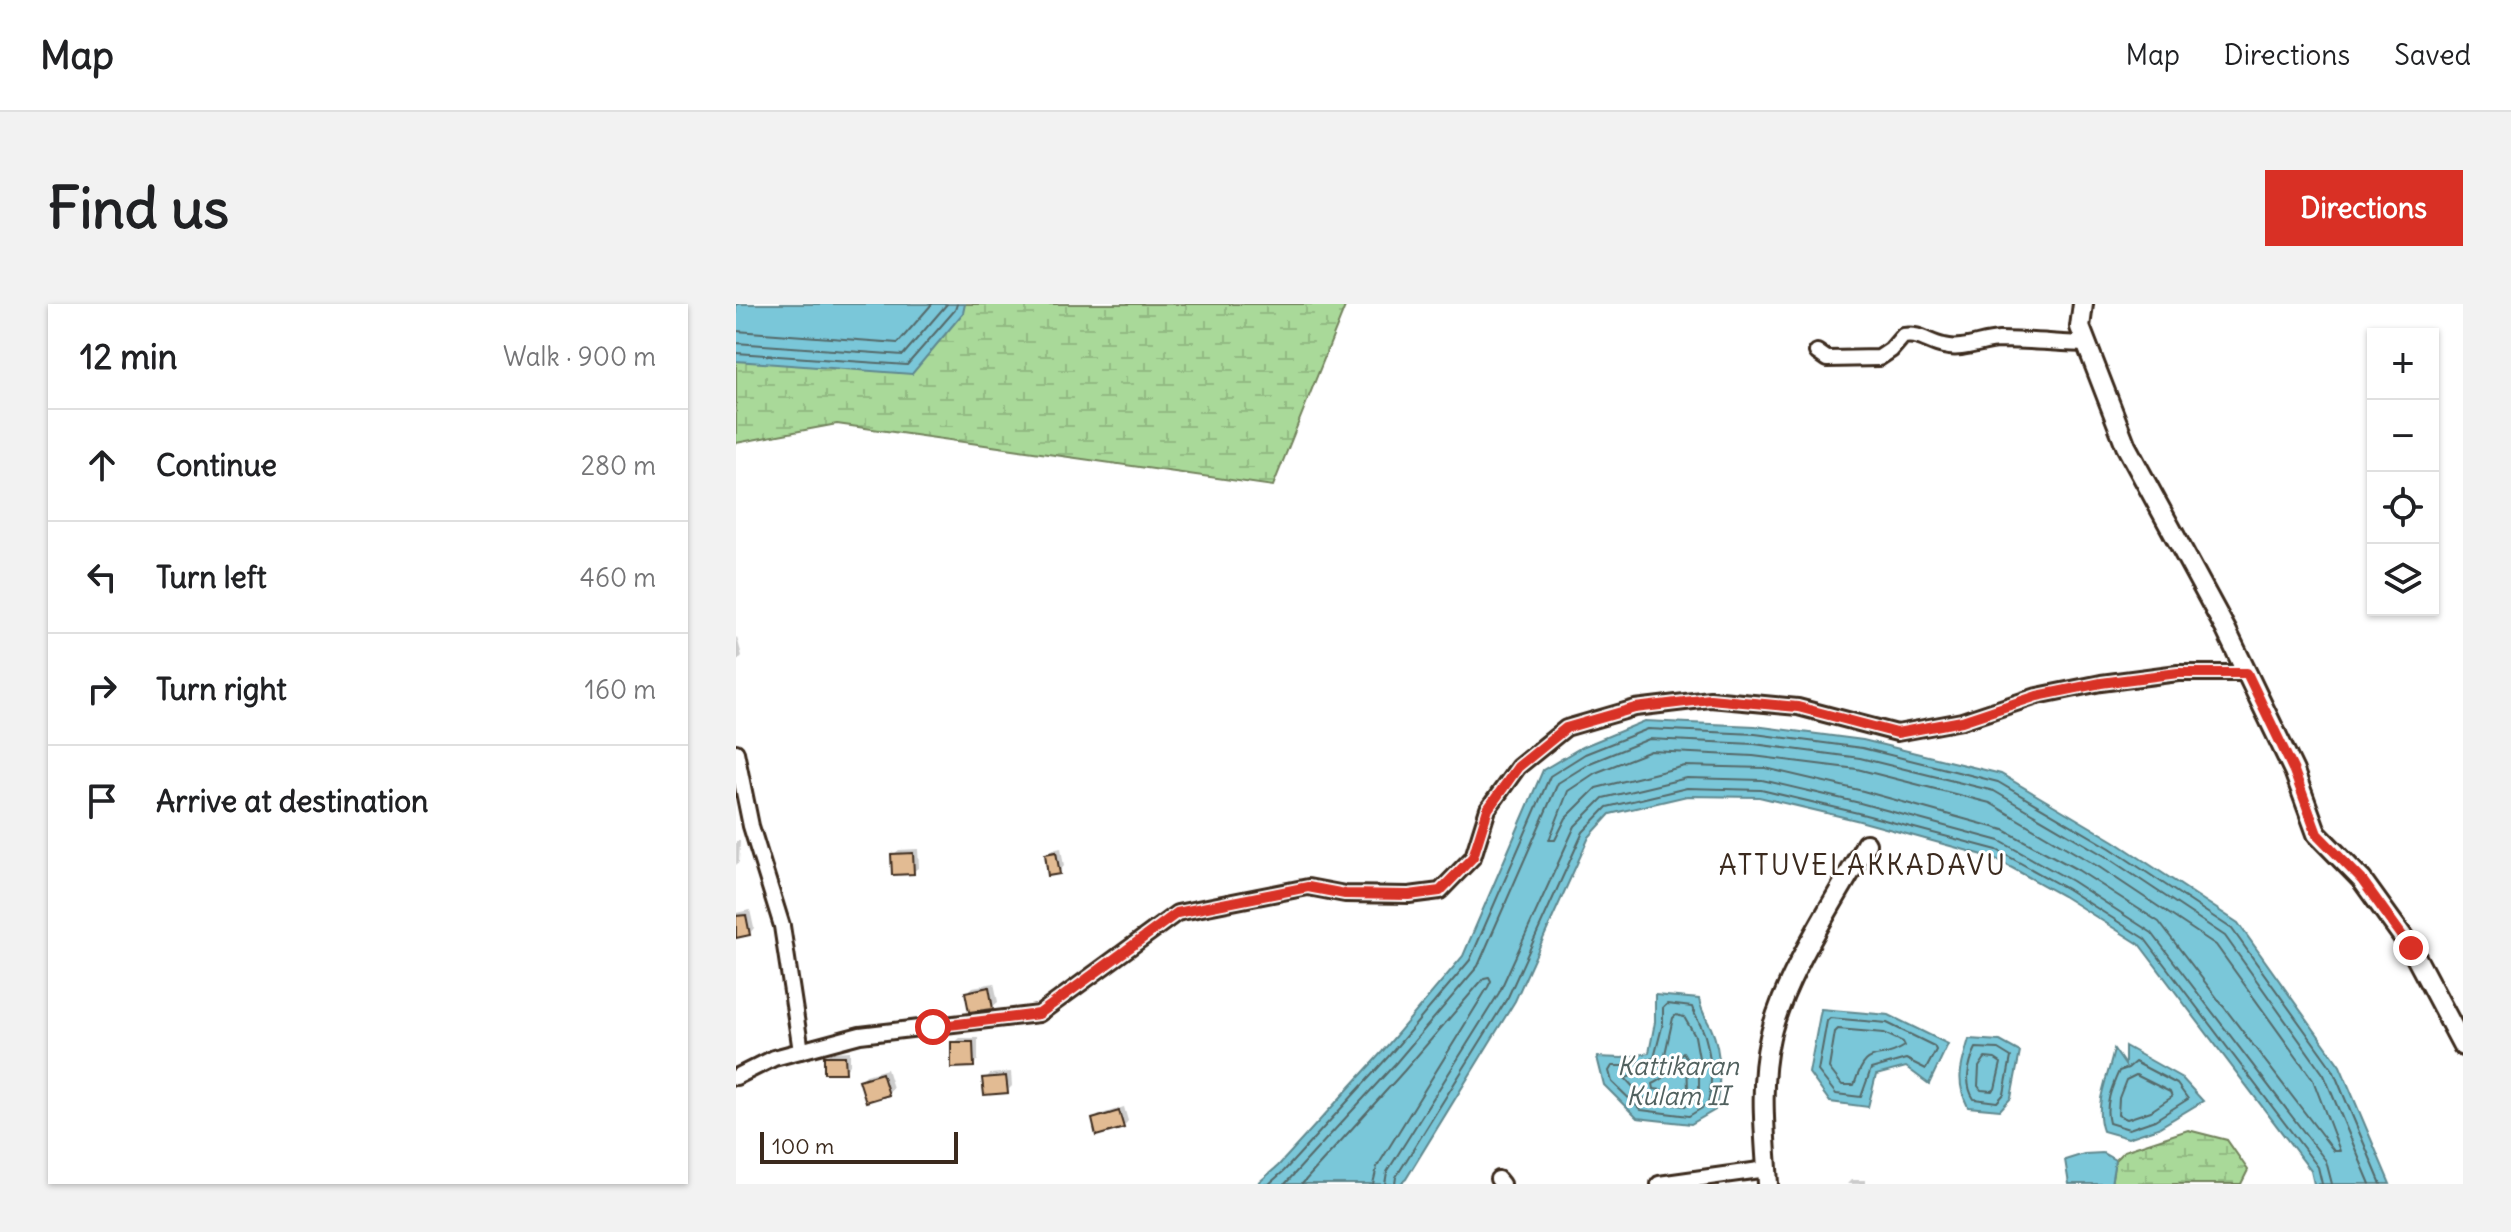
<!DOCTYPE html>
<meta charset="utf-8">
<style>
body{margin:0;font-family:Delius,sans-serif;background:#f2f2f2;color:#202124}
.controls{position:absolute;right:24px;top:24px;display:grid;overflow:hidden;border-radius:0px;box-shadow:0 2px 6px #0004}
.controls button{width:72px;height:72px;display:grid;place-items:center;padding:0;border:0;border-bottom:2px solid #e0e0e0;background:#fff;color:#202124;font:40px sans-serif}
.scale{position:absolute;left:24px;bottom:20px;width:198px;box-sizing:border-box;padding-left:8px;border:4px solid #3b2a1e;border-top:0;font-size:22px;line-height:28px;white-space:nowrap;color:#3b2a1e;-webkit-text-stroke:6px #fff;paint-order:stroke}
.stop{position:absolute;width:24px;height:24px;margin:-18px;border:6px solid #d93025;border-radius:50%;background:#fff}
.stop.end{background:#d93025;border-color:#fff;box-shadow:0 2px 8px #0008}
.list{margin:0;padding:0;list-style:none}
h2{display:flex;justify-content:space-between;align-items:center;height:104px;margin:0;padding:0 32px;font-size:34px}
h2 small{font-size:26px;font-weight:400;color:#757577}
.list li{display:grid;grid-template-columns:52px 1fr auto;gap:24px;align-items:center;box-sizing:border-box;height:112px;padding:0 32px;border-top:2px solid #e0e0e0}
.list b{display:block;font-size:30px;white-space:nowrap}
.list em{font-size:26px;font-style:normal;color:#757577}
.icon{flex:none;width:44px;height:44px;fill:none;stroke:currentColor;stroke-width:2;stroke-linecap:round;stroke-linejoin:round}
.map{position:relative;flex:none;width:1727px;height:880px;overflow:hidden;border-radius:0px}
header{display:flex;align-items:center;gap:48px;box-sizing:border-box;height:112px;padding:0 40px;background:#fff;border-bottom:2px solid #e0e0e0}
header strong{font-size:38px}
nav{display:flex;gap:44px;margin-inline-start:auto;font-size:28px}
.intro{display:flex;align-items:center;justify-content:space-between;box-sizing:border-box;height:192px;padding:0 48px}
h1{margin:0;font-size:56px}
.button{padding:20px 36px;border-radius:0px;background:#d93025;color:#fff;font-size:28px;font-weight:700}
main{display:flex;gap:48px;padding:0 48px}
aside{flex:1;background:#fff;border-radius:0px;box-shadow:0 2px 6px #0004}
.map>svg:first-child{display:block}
</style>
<header>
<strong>Map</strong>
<nav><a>Map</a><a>Directions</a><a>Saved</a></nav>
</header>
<div class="intro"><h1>Find us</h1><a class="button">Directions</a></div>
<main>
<aside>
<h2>12 min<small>Walk · 900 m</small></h2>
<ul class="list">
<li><svg class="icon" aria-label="ahead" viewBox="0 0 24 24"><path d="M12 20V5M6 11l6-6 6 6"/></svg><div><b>Continue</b></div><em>280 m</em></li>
<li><svg class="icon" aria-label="left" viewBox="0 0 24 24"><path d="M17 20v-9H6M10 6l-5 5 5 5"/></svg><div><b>Turn left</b></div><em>460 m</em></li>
<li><svg class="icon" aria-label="right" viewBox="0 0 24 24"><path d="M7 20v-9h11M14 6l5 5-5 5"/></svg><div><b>Turn right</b></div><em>160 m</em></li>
<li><svg class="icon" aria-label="arrive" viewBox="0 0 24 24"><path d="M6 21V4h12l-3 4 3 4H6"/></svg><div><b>Arrive at destination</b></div></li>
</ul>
</aside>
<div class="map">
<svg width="1727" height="880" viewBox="0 0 1727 880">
<defs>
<pattern id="wetland-marsh" width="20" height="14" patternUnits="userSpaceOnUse" patternTransform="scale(2)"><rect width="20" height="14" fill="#a9d999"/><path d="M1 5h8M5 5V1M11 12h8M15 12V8" fill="none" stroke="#92ba83"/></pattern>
</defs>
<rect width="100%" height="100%" fill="#fff"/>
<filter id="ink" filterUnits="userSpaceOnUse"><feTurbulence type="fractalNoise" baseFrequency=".0125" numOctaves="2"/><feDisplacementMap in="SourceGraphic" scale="16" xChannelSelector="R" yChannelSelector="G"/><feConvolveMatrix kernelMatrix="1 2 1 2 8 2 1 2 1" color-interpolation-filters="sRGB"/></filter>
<g filter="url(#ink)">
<!-- wetland -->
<path fill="url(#wetland-marsh)" stroke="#72825c" stroke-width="2" d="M0 0H610L537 182 101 120 0 139Z
M1452 826 1491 836 1512 866 1505 880H1375L1379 856 1388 847Z"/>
<!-- water -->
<path fill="#7ac7d9" stroke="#61888e" stroke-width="2" d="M0 0H229L227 9 176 70 0 57Z
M909 417 1019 422 1127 436 1265 470 1378 537 1502 619 1604 762 1654 880H1578L1575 867 1403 640 1327 592 1258 554 1120 516 1023 493 951 492 874 510 853 533 779 697 670 875 664 880H521L542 862 646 748 727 652 807 466 846 443Z
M919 691 963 695C965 707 970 714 975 724 986 747 985 782 979 806L955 820 901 814 868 781 861 753 886 754 913 749 919 718Z
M1085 705 1153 711 1212 740 1193 780 1170 763 1140 771 1132 803 1094 798 1073 769Z
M1233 735 1264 737 1284 748 1275 794 1264 806 1232 803C1219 777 1225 762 1233 735Z
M1389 742 1446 774 1467 797 1422 824 1392 834 1367 827C1357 799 1373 773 1378 745L1389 761Z
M1367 849 1379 856 1375 880H1333L1329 856 1348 850Z"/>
<!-- shadow -->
<path fill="#0003" d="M1 333 6 352 0 358V334Z
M0 537H4L3 558 0 561Z
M325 544 328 562 323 568 311 551 316 546Z
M182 545 183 563 177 568 157 551 163 546Z
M14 606 18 624 13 630 0 632V609Z
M258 679 262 698 256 703 231 689 237 683Z
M223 734H242V756L237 761 217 739Z
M114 747V761L109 767 90 753 95 748Z
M151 765 157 784 152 789 125 776 130 771Z
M275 768 276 782 271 787 249 775 254 770Z
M388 803 392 817 387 823 358 816 363 811Z
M1115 876H1129V880H1111Z"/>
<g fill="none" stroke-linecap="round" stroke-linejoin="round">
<!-- shore -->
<path stroke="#546969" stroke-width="2" d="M0 27 162 39 196 0
M0 39 167 51 211 0
M0 49 171 61 219 6 221 0
M915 447 1017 452 1121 465 1254 499 1363 563 1480 641 1577 776 1604 847H1598L1423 618 1342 566 1268 526 1127 487 1029 464 949 462 860 484 830 514 819 536H813L832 487 859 469Z
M931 700 956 703C959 713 966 722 969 732 975 753 978 780 971 801L953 812 905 806 876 778 873 767 876 762H888L918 754 927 719V704Z
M940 711 948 713 959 732 963 754V793L950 802 910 797 889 774 918 766 927 759 937 714Z
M1094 714 1151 719 1198 742 1200 746 1190 765 1170 755 1135 765 1125 793 1100 790 1082 767 1091 717Z
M1102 725 1148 729 1167 738 1169 742C1140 761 1132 738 1118 781H1106L1093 764 1099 728Z
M1240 744 1262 745 1275 753 1268 790 1261 798 1238 795C1228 780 1232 760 1240 744Z
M947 748 951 755 952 787 947 789 918 785 917 780C940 769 934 760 947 748Z
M1249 754 1259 755 1265 759 1259 785 1256 787 1245 786 1242 782 1243 763Z
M1399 758 1441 780 1452 795 1419 816 1393 825 1373 819C1368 801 1376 783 1383 767L1392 764Z
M1400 771 1434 788 1436 793 1415 807 1391 815 1382 811 1383 794 1390 776Z
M533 880 548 867 652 753 734 656 814 472 849 450 912 425 1019 430 1126 444 1262 478 1374 544 1496 625 1597 766 1645 880
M549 880 659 760 742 662 822 479 854 459 913 435 1018 440 1124 454 1258 487 1369 552 1489 632 1588 771 1634 880
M566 880 668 767 748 674 753 673 755 677 752 683 641 863 637 880
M649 880 651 868 763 689 839 522 867 494 951 474 1026 476 1124 499 1264 537 1336 577 1416 629 1590 857 1596 880
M659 880 660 873 772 693 847 528 871 503 951 484 1025 486 1122 509 1261 546 1331 585 1409 635 1582 863 1586 880"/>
</g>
<!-- building -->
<path fill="#e2bb93" stroke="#3b2a1e" stroke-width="2" d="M320 548 324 570 312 572 309 550Z
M177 549 178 570 156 571 155 550Z
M10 611 14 631 0 634V612Z
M253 683 257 705 233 708 229 688Z
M215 738H237L238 763 215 764Z
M88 752H109L110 769H88Z
M146 769 153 791 130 798 123 776Z
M270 772 272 789 248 791 246 774Z
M383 807 388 824 360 832 356 815Z"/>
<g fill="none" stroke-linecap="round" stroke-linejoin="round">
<!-- minor casing -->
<g stroke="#3b2a1e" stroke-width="20">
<path id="minor" d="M1081 48 1091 55 1143 54 1155 46 1167 32C1184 29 1192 39 1208 42 1226 47 1245 37 1263 36 1292 36 1322 39 1351 40
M0 448 15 522 46 622 65 747
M0 773 38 754 124 731 303 710 441 609 572 583 609 590 673 591 704 587 737 553 752 505 782 463 830 424 899 404 974 395 1062 403 1161 429 1226 417 1301 392 1365 379 1442 369H1511
M762 875 766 880
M923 880 1031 865"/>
</g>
<!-- major casing -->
<g stroke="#3b2a1e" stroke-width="24">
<path id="major" d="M1347 0 1344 23 1390 142 1490 326 1558 467 1581 530 1626 576 1675 644 1727 742
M1032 880C1029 831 1023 781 1034 733 1049 670 1099 597 1130 540"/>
</g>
<!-- minor -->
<use href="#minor" stroke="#fff" stroke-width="14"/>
<!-- major -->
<use href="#major" stroke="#fff" stroke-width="18"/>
</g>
</g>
<g fill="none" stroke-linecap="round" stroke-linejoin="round" filter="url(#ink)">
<!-- route -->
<path stroke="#d93025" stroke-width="10" d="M197 723 303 710 441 609 572 583 609 590 673 591 704 587 737 553 752 505 782 463 830 424 899 404 974 395 1062 403 1161 429 1226 417 1301 392 1365 379 1442 369H1511L1558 467 1581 530 1626 576 1675 644"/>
</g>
<g text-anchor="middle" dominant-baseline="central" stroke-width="6" stroke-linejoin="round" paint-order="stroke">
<!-- water labels -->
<g font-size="26" font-style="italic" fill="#51615f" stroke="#fff">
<text x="942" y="761">Kattikaran<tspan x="942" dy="30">Kulam II</tspan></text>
</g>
<!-- quarter labels -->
<g font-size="28" letter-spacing="2" fill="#3b2a1e" stroke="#fff">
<text x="1127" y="561">ATTUVELAKKADAVU</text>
</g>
</g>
</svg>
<div class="controls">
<button>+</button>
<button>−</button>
<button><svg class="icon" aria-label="locate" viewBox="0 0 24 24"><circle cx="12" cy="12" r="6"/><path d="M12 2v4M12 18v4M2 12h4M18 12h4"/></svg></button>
<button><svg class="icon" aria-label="layers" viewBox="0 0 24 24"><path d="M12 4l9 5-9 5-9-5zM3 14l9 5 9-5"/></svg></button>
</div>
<div class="scale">100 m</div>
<div class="stop" style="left:197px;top:723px"></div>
<div class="stop end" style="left:1675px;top:644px"></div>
</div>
</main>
